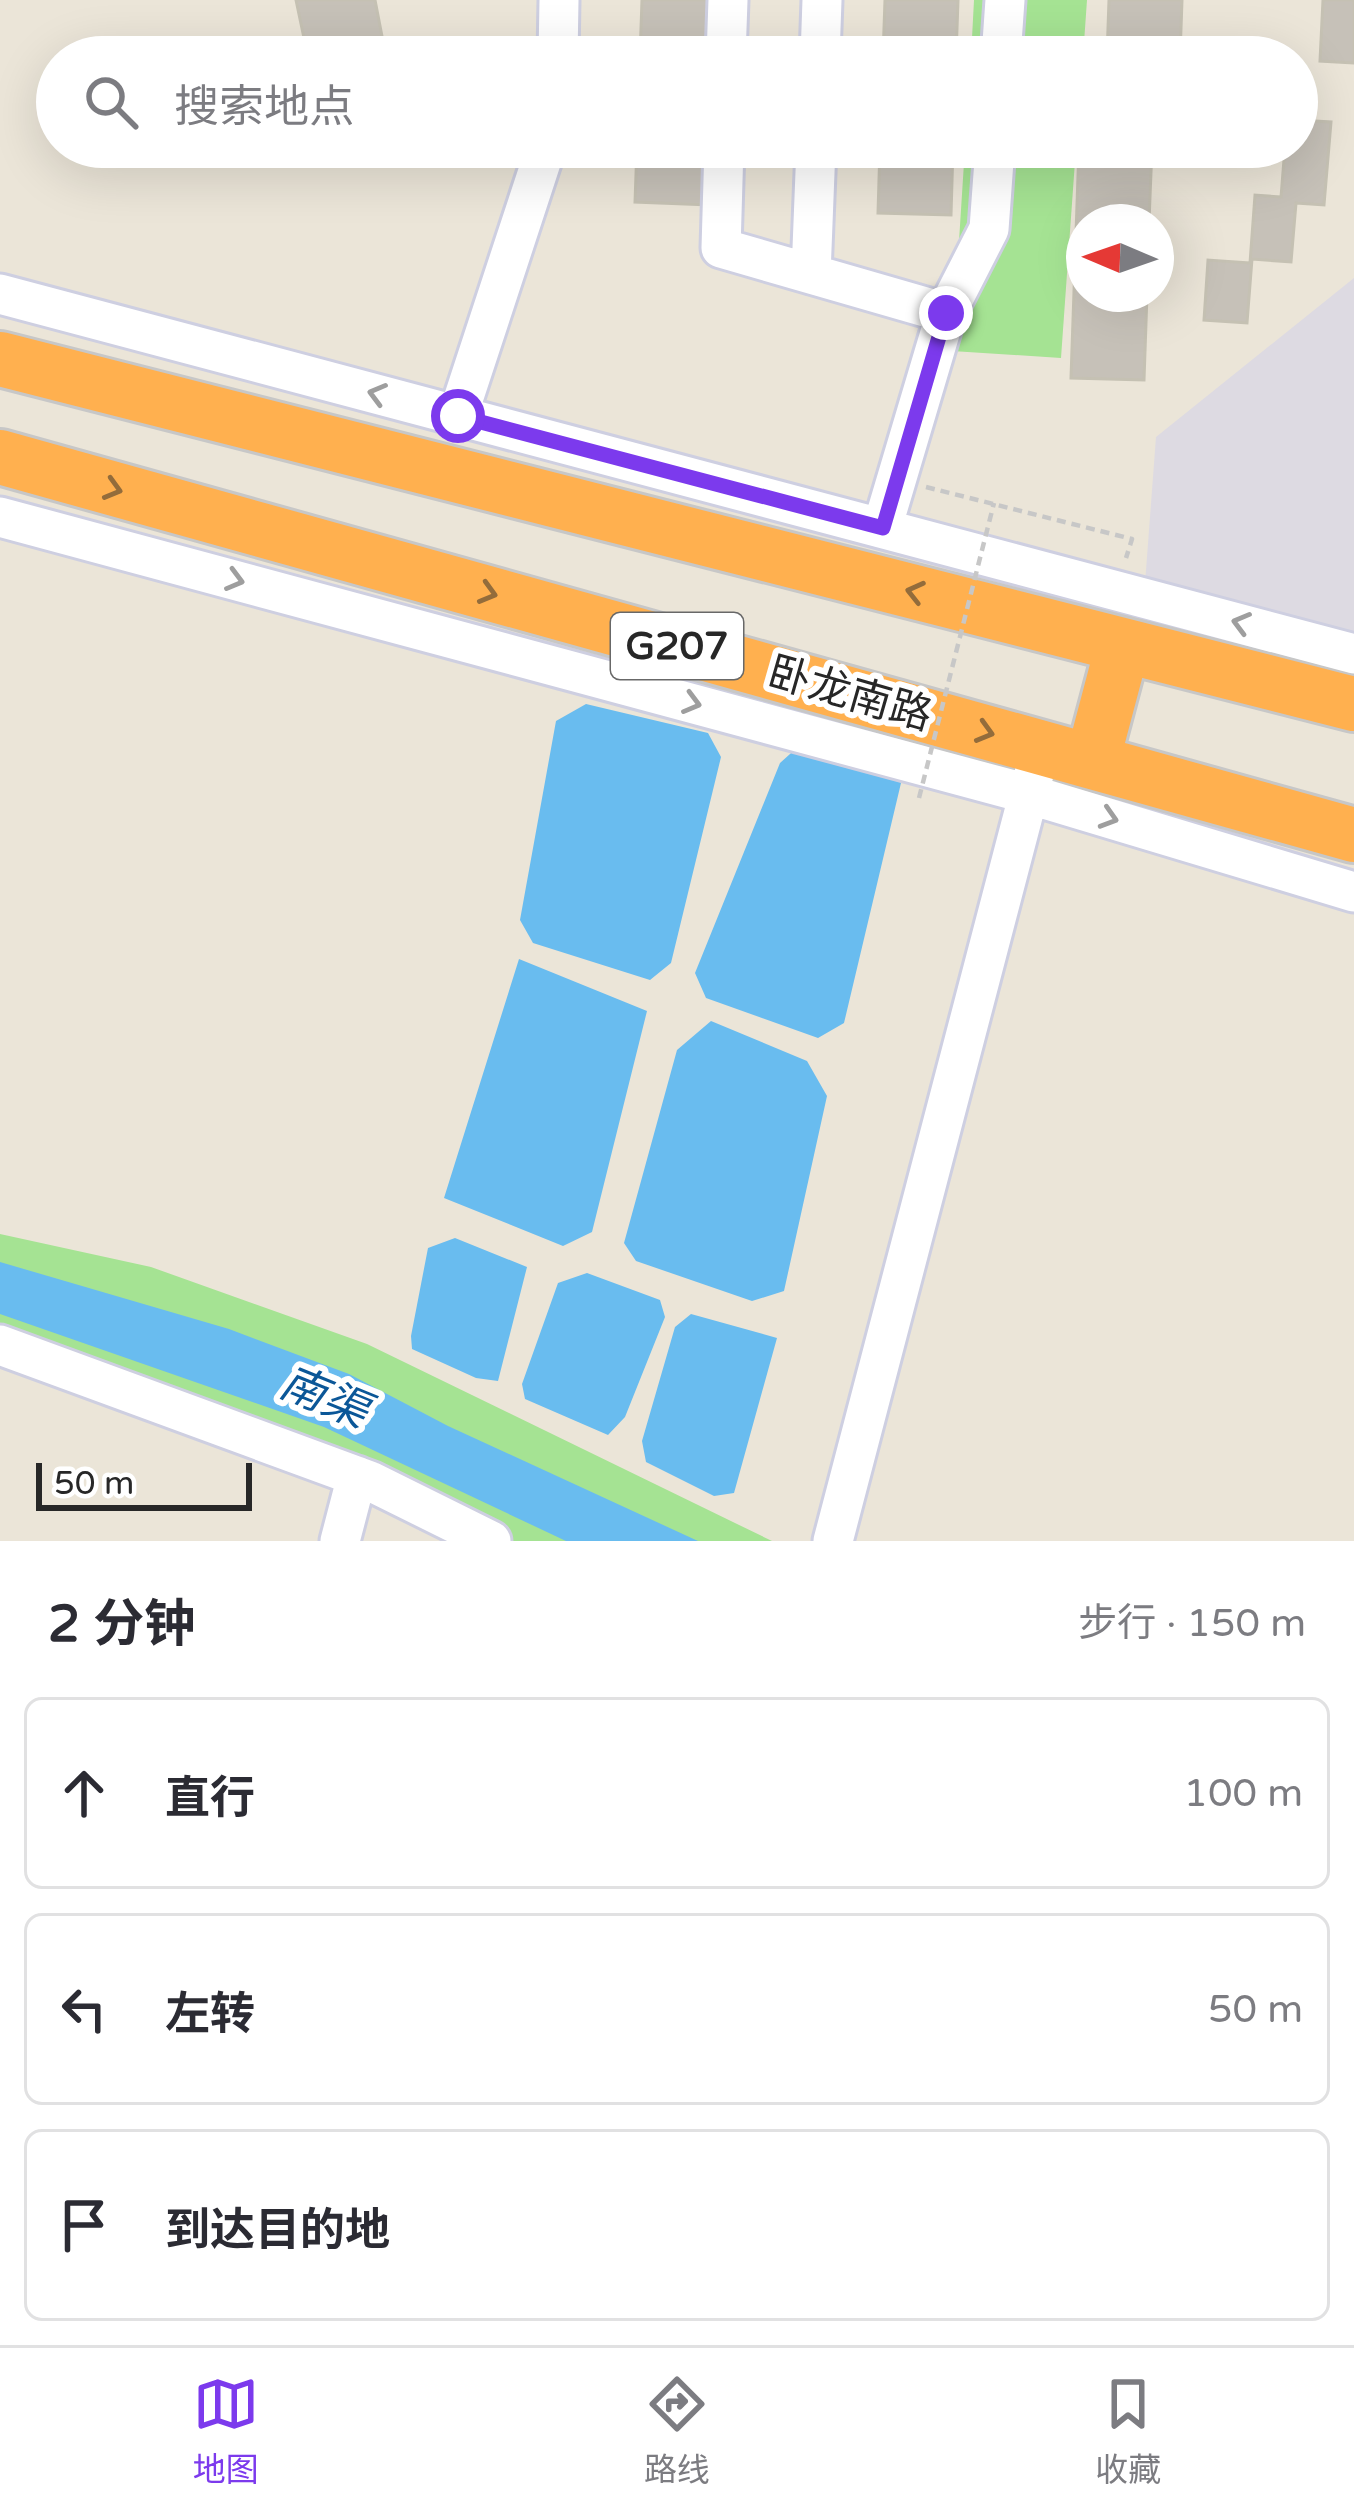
<!DOCTYPE html>
<html lang="zh">
<meta charset="utf-8">
<style>
body{margin:0;font-family:"Varela Round","Noto Sans SC",sans-serif;background:#f2f2f3;color:#2b2b33}
.compass{position:absolute;left:1066px;top:204px;width:108px;height:108px;border-radius:50%;background:#fff;box-shadow:0 12px 48px #0002;rotate:272deg}
.scale{position:absolute;left:36px;bottom:30px;width:216px;box-sizing:border-box;padding-left:12px;border:6px solid #272727;border-top:0;font-size:33px;line-height:42px;white-space:nowrap;color:#272727;-webkit-text-stroke:9px #fff;paint-order:stroke}
.stop{position:absolute;width:36px;height:36px;margin:-27px;border:9px solid #7c3aed;border-radius:50%;background:#fff}
.stop.end{background:#7c3aed;border-color:#fff;box-shadow:0 3px 12px #0008}
.list{margin:0;padding:0;list-style:none}
h2{display:flex;justify-content:space-between;align-items:center;height:156px;margin:0;padding:0 48px;font-size:51px}
h2 small{font-size:39px;font-weight:400;color:#7c7c81}
.list li{display:grid;grid-template-columns:78px 1fr auto;gap:36px;align-items:center;box-sizing:border-box;height:192px;margin:0 24px 24px;padding:0 24px;border:3px solid #e1e1e2;border-radius:18px}
.list b{display:block;font-size:45px;white-space:nowrap}
.list em{font-size:39px;font-style:normal;color:#7c7c81}
.icon{flex:none;width:66px;height:66px;fill:none;stroke:currentColor;stroke-width:2;stroke-linecap:round;stroke-linejoin:round}
.map{position:relative;flex:none;width:1354px;height:1541px;overflow:hidden}
.search{position:absolute;background:#fff;box-shadow:0 12px 48px #0002;left:36px;right:36px;top:36px;height:132px;display:flex;align-items:center;gap:30px;box-sizing:border-box;padding:0 42px;border-radius:66px;color:#7c7c81;font-size:45px}
.sheet{height:804px;background:#fff}
nav{display:flex;justify-content:space-around;align-items:center;box-sizing:border-box;height:168px;border-top:3px solid #e1e1e2;background:#fff;font-size:33px;color:#7c7c81}
nav a{display:grid;justify-items:center;gap:6px}
nav .on{color:#7c3aed}
.map>svg:first-child{display:block}
</style>
<div class="map">
<svg width="1354" height="1541" viewBox="0 0 1354 1541">
<rect width="100%" height="100%" fill="#ebe5d8"/>
<!-- industrial -->
<path fill="#dddae2" d="M1354 278V654L1144 597 1156 437Z"/>
<!-- green -->
<path fill="#a5e393" d="M974 0H1087L1083 57H971Z
M965 147H1076L1061 358 952 351Z
M0 1234 151 1267 367 1344 772 1541H491L0 1345Z"/>
<!-- water -->
<path fill="#69bcef" d="M586 704 708 733 721 757 671 963 650 980 533 943 520 920 556 721Z
M800 745 895 767 901 783 844 1023 818 1038 706 998 695 973 780 763Z
M519 959 647 1011 592 1232 563 1246 444 1198Z
M711 1021 807 1061 827 1096 784 1291 752 1301 636 1261 624 1243 677 1050Z
M455 1238 527 1267 498 1381 476 1378 412 1349 411 1336 428 1248Z
M0 1262 229 1329 349 1374 448 1426 698 1541H566L324 1427 0 1314Z
M587 1273 660 1300 665 1317 625 1417 608 1435 525 1399 522 1384 558 1283Z
M691 1314 777 1338 734 1493 714 1496 646 1462 642 1441 675 1327Z"/>
<!-- building -->
<path fill="#c6c1b8" stroke="#c5c1b3" stroke-width="3" d="M296 0H375L386 57H308Z
M642 0H715L713 57H640Z
M885 0H958L956 57H883Z
M1109 0H1182L1180 57H1107Z
M1323 0H1354V63L1320 61Z
M1297 120 1331 122 1324 205 1296 203 1291 262 1252 259 1247 323 1204 320 1208 260 1250 263 1255 195 1281 197 1285 147H1297Z
M637 147H711L709 205 635 202Z
M880 147H953L951 215 878 213Z
M1079 147H1152L1149 222H1084V294H1147L1144 380 1071 378Z"/>
<g fill="none" stroke-linecap="round" stroke-linejoin="round">
<!-- minor casing -->
<g stroke="#cecfe1" stroke-width="45">
<path id="minor" d="M558 57 559 0
M726 57 728 0
M820 57 822 0
M1001 57 1005 0
M724 147 721 248 946 313 882 528
M811 274 816 147
M0 294 1354 654
M946 313 989 229 995 147
M458 415 546 147
M0 517 1028 794 1354 892
M0 1345 370 1481 491 1541
M340 1541 357 1476
M833 1541 1035 770"/>
</g>
<!-- highway casing -->
<g stroke="#c7c7c7" stroke-width="60">
<path id="highway" d="M0 359 1354 704
M0 457 1354 835
M1092 762 1123 645"/>
</g>
<!-- path -->
<path stroke="#c7c7c7" stroke-width="4.5" stroke-dasharray="9 6" stroke-linecap="butt" d="M926 487 1132 539 1126 558"/>
<!-- minor -->
<use href="#minor" stroke="#fff" stroke-width="39"/>
<!-- highway -->
<use href="#highway" stroke="#ffb04f" stroke-width="54"/>
<!-- path-bridge -->
<path stroke="#c7c7c7" stroke-width="4.5" stroke-dasharray="9 6" stroke-linecap="butt" d="M919 798 994 503"/>
</g>
<!-- one-way arrows -->
<defs><path id="oneway-chevron" d="M-2-3.5L2.5 0L-2 3.5" fill="none" stroke-width="1.6" stroke-linecap="round" stroke-linejoin="round" transform="scale(3)"/></defs>
<g stroke="#9e9e9e">
<use href="#oneway-chevron" transform="translate(377 394) rotate(-165)"/>
<use href="#oneway-chevron" transform="translate(235 580) rotate(15)"/>
<use href="#oneway-chevron" transform="translate(1241 623) rotate(-165)"/>
<use href="#oneway-chevron" transform="translate(692 703) rotate(15)"/>
<use href="#oneway-chevron" transform="translate(1109 818) rotate(17)"/>
</g>
<g stroke="#936c3b">
<use href="#oneway-chevron" transform="translate(113 489) rotate(16)"/>
<use href="#oneway-chevron" transform="translate(915 592) rotate(-166)"/>
<use href="#oneway-chevron" transform="translate(488 593) rotate(16)"/>
<use href="#oneway-chevron" transform="translate(985 732) rotate(16)"/>
</g>
<g fill="none" stroke-linecap="round" stroke-linejoin="round">
<!-- route -->
<path stroke="#7c3aed" stroke-width="15" d="M458 416 883 528 946 313"/>
</g>
<g text-anchor="middle" dominant-baseline="central" stroke-width="12" stroke-linejoin="round" paint-order="stroke">
<!-- shield labels -->
<rect fill="#fff" stroke="#686868" stroke-width="3" x="611" y="613" width="132" height="66" rx="9"/>
<g font-size="39" font-weight="bold" fill="#272727">
<text x="677" y="646">G207</text>
</g>
<!-- street labels -->
<g font-size="42" fill="#272727" stroke="#fff">
<text transform="translate(850 694) rotate(16)">卧龙南路</text>
</g>
<!-- water labels -->
<g font-size="45" font-style="italic" fill="#0b5798" stroke="#fff">
<text transform="translate(324 1398) rotate(22)">南渠</text>
</g>
</g>
</svg>
<svg class="compass" viewBox="-18 -18 36 36"><path d="M0-13l5 13h-10z" fill="#e53935"/><path d="M0 13l5-13h-10z" fill="#7c7c81"/></svg>
<div class="scale">50 m</div>
<div class="stop" style="left:458px;top:416px"></div>
<div class="stop end" style="left:946px;top:313px"></div>
<div class="search"><svg class="icon" aria-label="search" viewBox="0 0 24 24"><circle cx="10" cy="10" r="6"/><path d="M15 15l6 6"/></svg>搜索地点</div>
</div>
<section class="sheet">
<h2>2 分钟<small>步行 · 150 m</small></h2>
<ul class="list">
<li><svg class="icon" aria-label="ahead" viewBox="0 0 24 24"><path d="M12 20V5M6 11l6-6 6 6"/></svg><div><b>直行</b></div><em>100 m</em></li>
<li><svg class="icon" aria-label="left" viewBox="0 0 24 24"><path d="M17 20v-9H6M10 6l-5 5 5 5"/></svg><div><b>左转</b></div><em>50 m</em></li>
<li><svg class="icon" aria-label="arrive" viewBox="0 0 24 24"><path d="M6 21V4h12l-3 4 3 4H6"/></svg><div><b>到达目的地</b></div></li>
</ul>
</section>
<nav>
<a class="on"><svg class="icon" aria-label="map" viewBox="0 0 24 24"><path d="M3 6l6-2 6 2 6-2v14l-6 2-6-2-6 2zM9 4v14M15 6v14"/></svg>地图</a>
<a><svg class="icon" aria-label="directions" viewBox="0 0 24 24"><path d="M12 3l9 9-9 9-9-9zM9 14v-3h6M13 9l2 2-2 2"/></svg>路线</a>
<a><svg class="icon" aria-label="saved" viewBox="0 0 24 24"><path d="M7 4h10v16l-5-4-5 4z"/></svg>收藏</a>
</nav>
